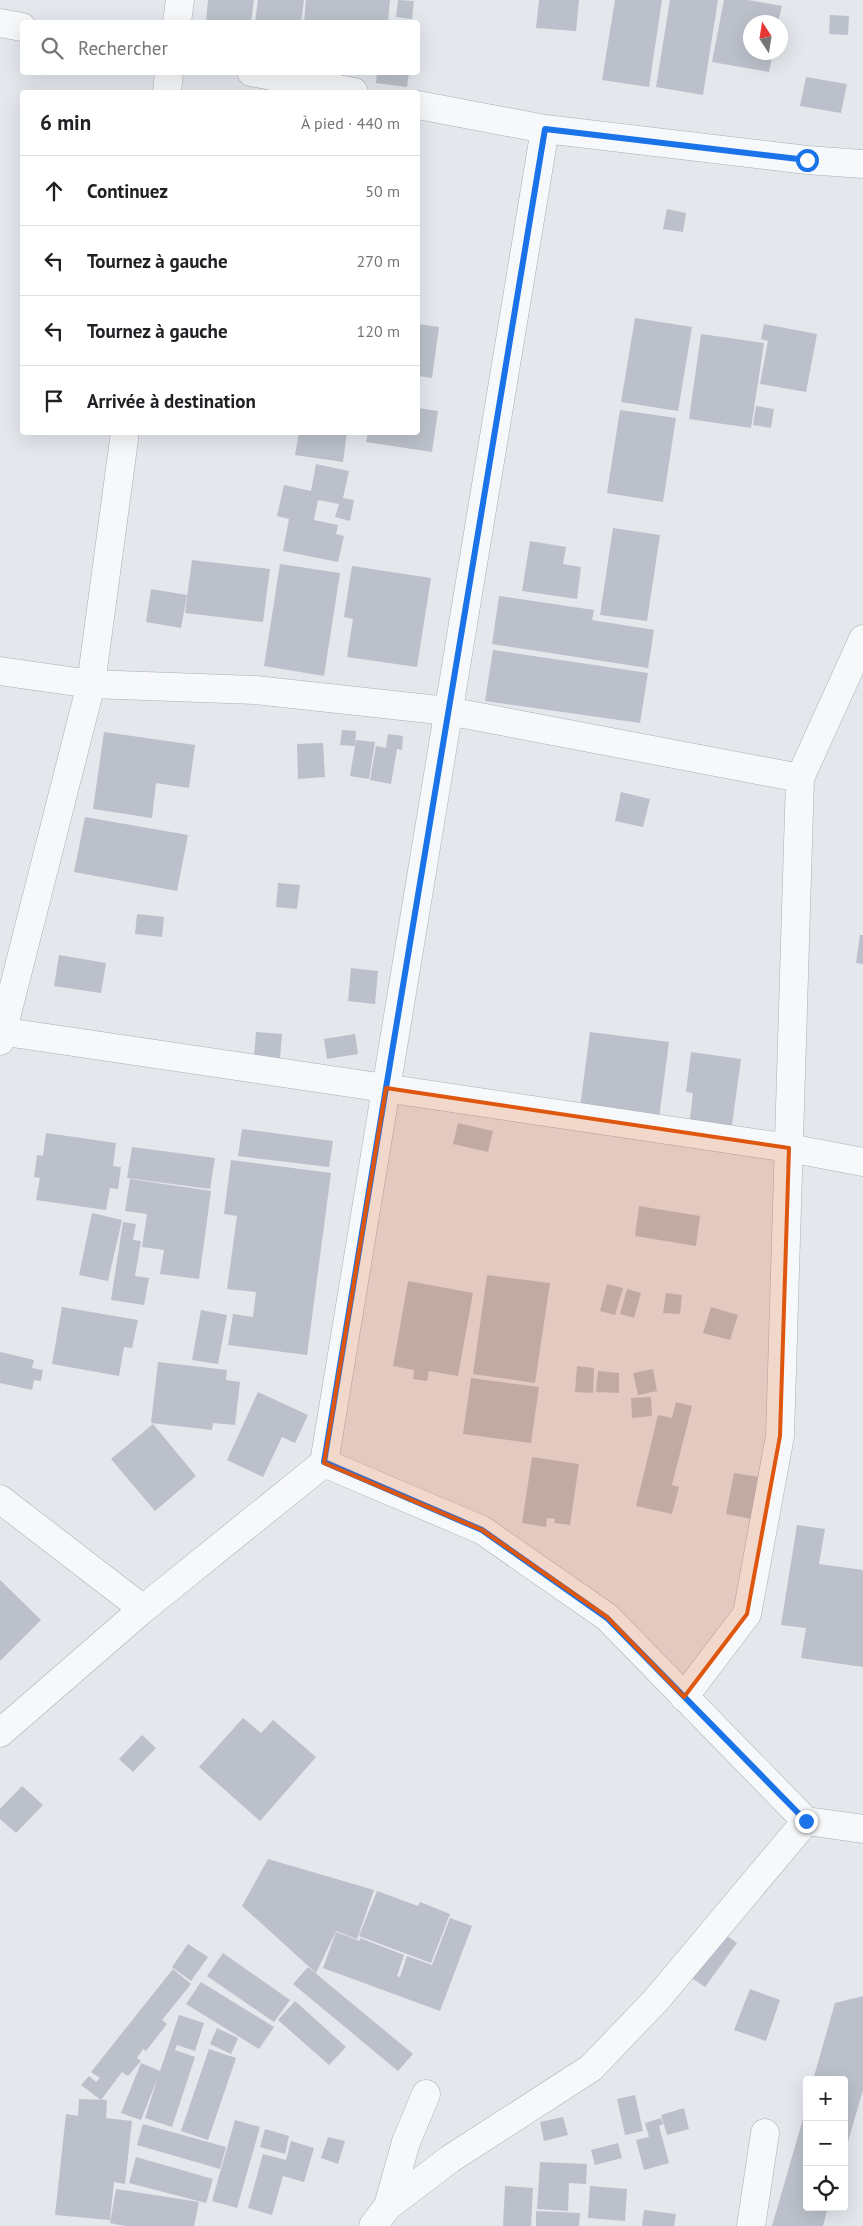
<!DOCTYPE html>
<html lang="fr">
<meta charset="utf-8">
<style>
body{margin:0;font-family:"PT Sans",sans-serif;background:#f6f6f6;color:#202124}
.controls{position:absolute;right:15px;bottom:15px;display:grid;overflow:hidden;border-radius:5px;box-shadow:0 5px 20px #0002}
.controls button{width:45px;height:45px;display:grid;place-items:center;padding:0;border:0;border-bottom:1px solid #e0e0e0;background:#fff;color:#202124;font:25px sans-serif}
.compass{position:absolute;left:743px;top:15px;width:45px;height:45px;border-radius:50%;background:#fff;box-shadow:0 5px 20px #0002;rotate:348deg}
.stop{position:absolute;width:15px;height:15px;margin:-11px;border:4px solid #1a73e8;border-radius:50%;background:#fff}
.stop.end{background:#1a73e8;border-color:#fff;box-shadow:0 1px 5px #0008}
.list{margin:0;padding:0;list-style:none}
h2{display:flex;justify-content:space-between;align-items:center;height:65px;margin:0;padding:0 20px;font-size:21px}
h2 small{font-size:16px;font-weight:400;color:#757577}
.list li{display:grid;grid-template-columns:32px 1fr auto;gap:15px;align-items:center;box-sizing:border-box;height:70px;padding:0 20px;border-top:1px solid #e0e0e0}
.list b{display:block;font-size:19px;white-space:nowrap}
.list em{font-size:16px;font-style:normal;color:#757577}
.icon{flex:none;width:28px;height:28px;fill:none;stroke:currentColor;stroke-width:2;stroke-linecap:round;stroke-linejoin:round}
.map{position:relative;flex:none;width:863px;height:2226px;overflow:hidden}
.search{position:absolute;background:#fff;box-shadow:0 5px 20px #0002;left:20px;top:20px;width:400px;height:55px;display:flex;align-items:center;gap:12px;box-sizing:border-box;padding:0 18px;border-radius:5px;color:#757577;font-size:19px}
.panel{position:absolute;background:#fff;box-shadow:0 5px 20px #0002;left:20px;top:90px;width:400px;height:345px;border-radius:5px}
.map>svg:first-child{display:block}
</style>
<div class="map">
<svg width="863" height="2226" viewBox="0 0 863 2226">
<rect width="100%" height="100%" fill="#e4e7ec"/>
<!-- building -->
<path fill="#bbc0ca" d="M208 0H254L251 22H206Z
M258 0H304L301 22H255Z
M306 0H390L388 22H304Z
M398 0 414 1 412 19 396 17Z
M539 0H579L576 31 536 28Z
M615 0H662L649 87 602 80Z
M670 0H718L703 95 656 87Z
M724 0H748L782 6 778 22H750V52H773L769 72 712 62Z
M830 15 849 16 848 35 829 34Z
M377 72H409L407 87 376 83Z
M806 77 847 84 841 113 800 106Z
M667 209 686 213 683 232 663 229Z
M635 318 692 327 678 411 621 402Z
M418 324 439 327 432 378 418 376Z
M764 324 817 334 806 392 760 384 768 341 761 339Z
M701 334 764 343 751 428 689 419Z
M756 406 774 409 771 428 753 425Z
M418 408 438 411 432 452 366 442 368 432H418Z
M620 410 676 418 663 502 607 493Z
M299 432H347L343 462 295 455Z
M316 464 349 471 343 498 354 500 350 521 335 517 339 504 318 500 314 520 338 525 336 534 344 536 338 562 283 551 289 519 277 516 284 485 311 491Z
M613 528 660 535 647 621 600 615Z
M530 541 566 547 563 564 581 567 577 599 522 591Z
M192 560 270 569 263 622 185 613Z
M280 564 340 573 324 676 264 666Z
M352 566 431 578 417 667 347 657 353 619 344 617Z
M151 589 187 595 181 628 146 622Z
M499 596 594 610 592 620 654 630 648 668 492 644Z
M493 650 648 673 640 723 485 701Z
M342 730 356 731 355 746 340 745Z
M104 732 195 745 189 788 156 783 152 818 93 809Z
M388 734 403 736 402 750 397 749 391 784 370 780 376 746 386 748Z
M356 740 375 742 369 779 350 776Z
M323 743 325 777 298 779 297 744Z
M621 792 650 799 643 827 615 821Z
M85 817 188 835 177 891 74 872Z
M278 883 300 885 297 909 276 907Z
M137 914 164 917 162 937 135 934Z
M860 935H863V964L856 963Z
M59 955 106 963 101 993 54 986Z
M351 968 378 971 375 1004 348 1001Z
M256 1032 282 1034 280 1058 254 1056Z
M590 1032 669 1042 659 1118 580 1107Z
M355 1034 358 1054 327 1059 324 1039Z
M691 1052 741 1059 731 1132 689 1127 693 1093 686 1092Z
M458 1123 493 1131 488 1152 453 1144Z
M242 1129 333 1141 329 1167 238 1156Z
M46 1133 116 1143 113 1166 121 1167 118 1189 110 1188 106 1210 36 1200 40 1178 34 1177 37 1155 43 1156Z
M132 1147 215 1158 210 1189 127 1178Z
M231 1160 331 1173 307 1355 228 1345 233 1314 253 1317 256 1292 227 1289 237 1216 224 1214Z
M130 1179 211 1191 199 1279 160 1274 164 1250 142 1247 147 1214 125 1211Z
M639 1206 700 1216 696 1246 635 1236Z
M92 1213 122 1220 108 1281 79 1275Z
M123 1222 136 1224 133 1240 141 1241 135 1276 149 1278 144 1305 111 1300Z
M487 1275 550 1283 535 1383 473 1374Z
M408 1281 473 1293 458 1376 429 1371 427 1381 413 1379 414 1370 393 1366Z
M607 1284 623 1288 615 1315 600 1311Z
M627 1289 641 1293 634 1318 620 1314Z
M666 1293 682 1295 680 1314 663 1313Z
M62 1307 138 1320 132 1348 124 1347 119 1376 52 1364Z
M711 1307 738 1315 730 1340 703 1333Z
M201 1310 227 1315 218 1364 192 1360Z
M0 1352 34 1360 32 1368 43 1370 41 1381 34 1380 32 1390 0 1383Z
M158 1362 227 1370 226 1380 240 1382 235 1425 213 1423 212 1430 151 1423Z
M577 1366 594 1368 593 1393 575 1392Z
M653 1369 657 1391 638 1395 633 1373Z
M598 1371 619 1373V1393L596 1392Z
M471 1378 539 1387 531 1443 463 1434Z
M258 1392 308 1415 295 1443 282 1437 263 1477 227 1460Z
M651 1397 652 1416 632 1418 631 1398Z
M676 1402 692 1406 672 1485 679 1487 672 1514 636 1506 658 1415 672 1418Z
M153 1424 196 1476 155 1511 111 1459Z
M532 1457 579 1464 570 1525 554 1523 555 1519 547 1518 546 1527 522 1523Z
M734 1473 765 1478 757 1520 726 1514Z
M797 1525 825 1529 819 1564 863 1570V1667L801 1658 806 1628 781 1625Z
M0 1580 41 1620 0 1661Z
M243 1718 261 1733 273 1720 316 1757 260 1821 199 1767Z
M142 1735 156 1748 133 1772 119 1759Z
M22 1786 43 1805 16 1833 0 1819V1809Z
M268 1859 374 1890 357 1939 336 1931 316 1973 242 1906Z
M377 1891 418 1906 420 1902 450 1914 431 1963 359 1936Z
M450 1918 472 1926 440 2011 323 1968 336 1932 360 1941V1938L404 1955 397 1976 400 1977 407 1956 432 1965Z
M722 1932 737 1943 705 1987 689 1976Z
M188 1944 208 1957 191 1981 172 1967Z
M223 1953 290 2000 274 2022 207 1976Z
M308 1967 413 2054 398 2071 293 1984Z
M173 1969 191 1984 162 2020 167 2024 146 2051 143 2049 137 2058 141 2061 128 2076 122 2072 101 2100 81 2085 89 2076 96 2082 100 2078 91 2072Z
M201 1982 274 2027 259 2049 186 2004Z
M750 1989 780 2000 766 2041 734 2030Z
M863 1996V2090L845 2152 844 2080H813L835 2003Z
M295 2001 346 2047 329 2065 278 2020Z
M179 2015 204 2023 195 2051 177 2045 175 2050 195 2057 172 2127 145 2118 158 2077 141 2120 121 2113 141 2063 160 2071Z
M217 2028 238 2038 231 2054 210 2044Z
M209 2049 236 2058 208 2140 181 2131Z
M635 2095 643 2131 625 2135 617 2099Z
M79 2099 107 2100 106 2118 132 2121 125 2184 114 2182 110 2220 55 2215 66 2114 78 2116Z
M807 2105V2207H828L823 2226H772Z
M684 2108 689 2129 667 2135 661 2115Z
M563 2117 568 2135 544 2141 540 2122Z
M661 2118 663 2124 659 2126 669 2163 644 2170 636 2140 649 2137 645 2123Z
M235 2120 260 2127 237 2208 212 2201Z
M143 2124 226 2147 220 2169 137 2145Z
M265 2129 289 2136 285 2154 260 2147Z
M328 2137 345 2141 338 2164 321 2158Z
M291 2141 314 2148 304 2182 283 2176 272 2215 248 2208 263 2154 286 2160Z
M618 2143 622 2158 595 2165 591 2150Z
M136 2157 213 2179 206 2203 129 2183Z
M540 2162 587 2164 586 2184 569 2183 568 2211 537 2209Z
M505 2186 533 2188 531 2226H503Z
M590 2186 627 2189 625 2221 588 2218Z
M116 2189 199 2202 194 2226H125L110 2223Z
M644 2210 676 2214 674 2226H642Z
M536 2211 580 2213 579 2226H536Z"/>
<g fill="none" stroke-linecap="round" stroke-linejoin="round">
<!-- minor casing -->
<g stroke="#a9aeb7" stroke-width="29">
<path id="minor" d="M177 22 180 0
M0 23 22 27
M251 72 354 92
M167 92 169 72
M418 105 545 129 807 160 863 164
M0 671 91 684 255 690 448 711 800 778
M0 1031 789 1148 863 1162
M0 1041 91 684 125 432
M324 1463 545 129
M0 1499 143 1609
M684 1697 747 1614 780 1436 800 778 863 639
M0 1733 143 1609 324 1463 482 1530 607 1617 806 1821 863 1829
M388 2206 406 2142 426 2094
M373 2226 388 2206 450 2159 591 2068 657 1999 806 1821
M751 2226 765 2133"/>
</g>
<!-- minor -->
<use href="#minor" stroke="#f7f8fa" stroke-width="28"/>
</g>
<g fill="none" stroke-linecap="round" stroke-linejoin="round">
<!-- route -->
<path stroke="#1a73e8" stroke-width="6" d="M806 1821 607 1618 482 1530 324 1462 545 129 807 160"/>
</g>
<!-- marked area -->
<path fill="#df570f" fill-opacity="0.2" stroke="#df570f" stroke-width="4" stroke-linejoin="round" d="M386 1088 789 1148 780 1436 747 1614 684 1697 607 1617 482 1530 324 1463Z"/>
</svg>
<div class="controls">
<button>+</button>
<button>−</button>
<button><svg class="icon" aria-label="locate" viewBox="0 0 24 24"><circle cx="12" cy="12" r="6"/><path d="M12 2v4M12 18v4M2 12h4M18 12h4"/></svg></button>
</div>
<svg class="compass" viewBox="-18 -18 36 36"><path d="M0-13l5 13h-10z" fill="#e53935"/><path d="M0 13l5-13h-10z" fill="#757577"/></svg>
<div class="stop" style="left:807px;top:160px"></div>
<div class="stop end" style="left:806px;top:1821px"></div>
<div class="search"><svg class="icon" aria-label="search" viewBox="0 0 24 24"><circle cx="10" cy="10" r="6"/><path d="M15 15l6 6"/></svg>Rechercher</div>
<section class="panel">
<h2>6 min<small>À pied · 440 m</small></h2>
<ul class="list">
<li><svg class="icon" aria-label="ahead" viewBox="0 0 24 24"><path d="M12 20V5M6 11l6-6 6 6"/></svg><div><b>Continuez</b></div><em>50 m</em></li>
<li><svg class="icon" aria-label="left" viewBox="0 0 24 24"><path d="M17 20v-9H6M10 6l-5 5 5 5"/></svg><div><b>Tournez à gauche</b></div><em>270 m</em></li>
<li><svg class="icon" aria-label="left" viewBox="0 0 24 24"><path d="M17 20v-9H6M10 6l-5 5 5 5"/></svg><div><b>Tournez à gauche</b></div><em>120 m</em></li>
<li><svg class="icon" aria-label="arrive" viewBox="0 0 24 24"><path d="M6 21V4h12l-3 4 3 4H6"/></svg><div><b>Arrivée à destination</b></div></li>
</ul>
</section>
</div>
